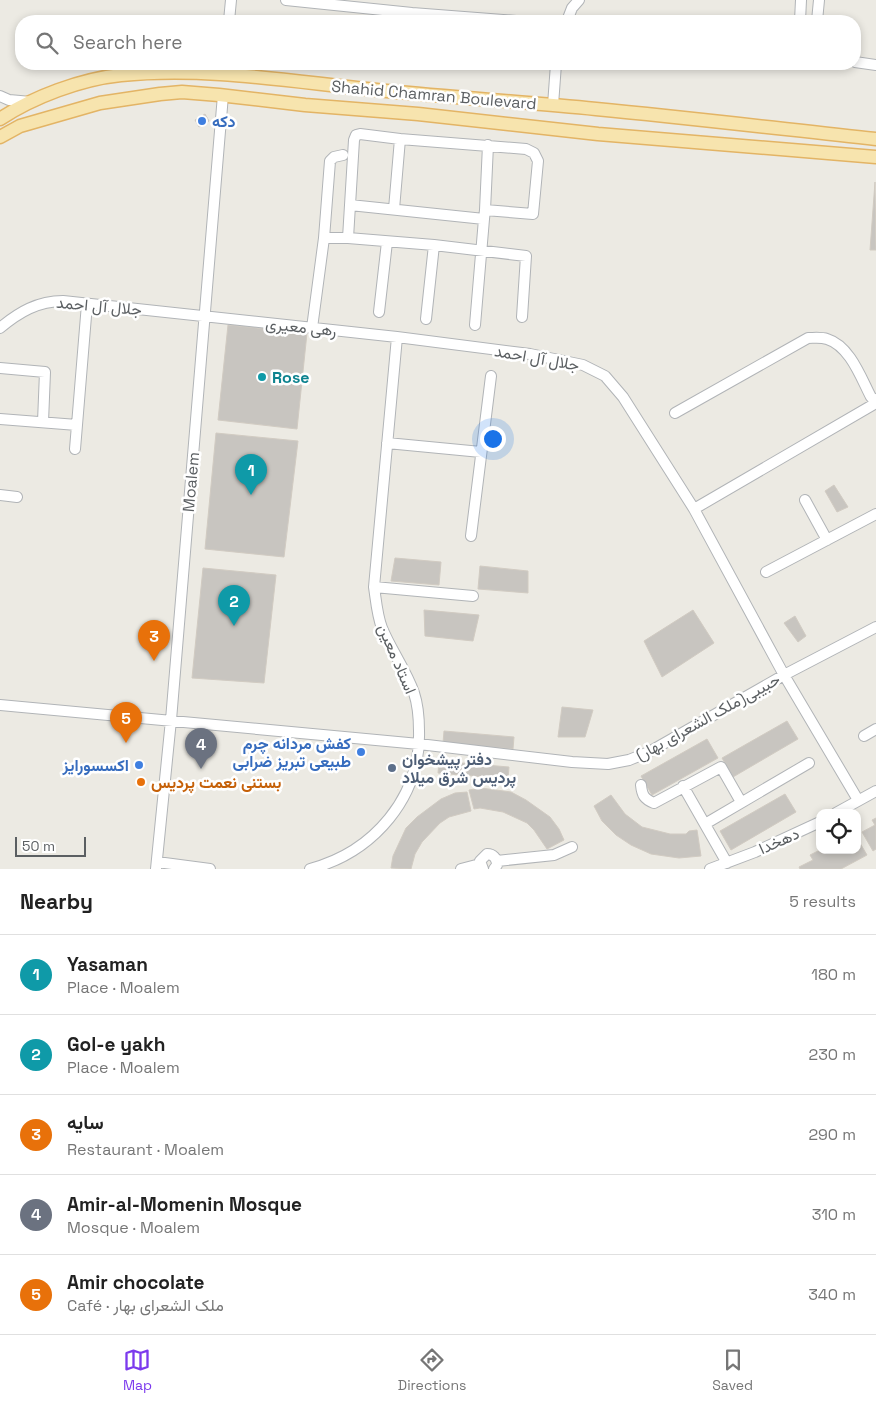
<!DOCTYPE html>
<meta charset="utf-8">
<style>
body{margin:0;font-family:"Space Grotesk",Vazirmatn,sans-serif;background:#f2f2f2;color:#222}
.controls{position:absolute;right:15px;bottom:15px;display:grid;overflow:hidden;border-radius:10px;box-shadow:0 2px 8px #0003}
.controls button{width:45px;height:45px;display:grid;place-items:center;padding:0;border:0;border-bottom:1px solid #e0e0e0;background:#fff;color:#222;font:25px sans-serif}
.scale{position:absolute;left:15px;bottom:12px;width:71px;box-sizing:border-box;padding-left:5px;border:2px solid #5b5f62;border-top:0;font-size:14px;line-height:18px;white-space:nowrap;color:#5b5f62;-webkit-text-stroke:4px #fff;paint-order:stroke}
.you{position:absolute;left:492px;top:438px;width:18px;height:18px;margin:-12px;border:4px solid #fff;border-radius:50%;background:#1a73e8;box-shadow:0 0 0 8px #1a73e833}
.badge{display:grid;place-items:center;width:32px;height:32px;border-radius:50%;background:#7c3aed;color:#fff;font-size:16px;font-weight:700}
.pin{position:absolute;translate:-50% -41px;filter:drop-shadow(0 1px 2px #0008)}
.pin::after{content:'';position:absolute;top:26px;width:18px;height:15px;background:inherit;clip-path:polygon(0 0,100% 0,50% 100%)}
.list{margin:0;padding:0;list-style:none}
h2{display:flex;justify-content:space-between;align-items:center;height:65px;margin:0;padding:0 20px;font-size:21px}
h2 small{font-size:16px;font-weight:400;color:#767676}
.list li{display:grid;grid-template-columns:32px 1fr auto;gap:15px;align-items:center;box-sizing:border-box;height:80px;padding:0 20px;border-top:1px solid #e0e0e0}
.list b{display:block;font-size:19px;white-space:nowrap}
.list p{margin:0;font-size:16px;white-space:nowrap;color:#767676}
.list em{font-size:16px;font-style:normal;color:#767676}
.icon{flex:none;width:28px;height:28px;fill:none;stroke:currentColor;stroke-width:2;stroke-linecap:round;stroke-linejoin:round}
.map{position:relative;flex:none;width:876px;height:869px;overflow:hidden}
.search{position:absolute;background:#fff;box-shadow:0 2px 8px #0003;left:15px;right:15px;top:15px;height:55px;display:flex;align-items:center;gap:12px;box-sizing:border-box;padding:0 18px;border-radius:20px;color:#767676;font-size:19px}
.sheet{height:465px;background:#fff}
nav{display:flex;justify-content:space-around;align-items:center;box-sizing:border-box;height:70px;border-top:1px solid #e0e0e0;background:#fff;font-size:14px;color:#767676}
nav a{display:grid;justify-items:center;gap:2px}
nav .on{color:#7c3aed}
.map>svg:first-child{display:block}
</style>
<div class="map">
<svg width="876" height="869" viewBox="0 0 876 869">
<rect width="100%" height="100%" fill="#eceae3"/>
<!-- building -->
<path fill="#c8c5c0" stroke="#d1cbc2" d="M205 114 209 121 199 127 195 120Z
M875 182 876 250H870Z
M228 325 307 333 297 429 218 420Z
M216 433 298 441 284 557 205 549Z
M834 485 848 507 837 512 825 491Z
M395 558 441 562 439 585 391 581Z
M480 566 528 571V593L478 589Z
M203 568 276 575 264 683 192 678Z
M424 610 479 615 473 641 425 636Z
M693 610 714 643 662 677 644 641Z
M795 616 806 636 798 642 784 623Z
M562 707 593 710 585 737H558Z
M787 721 798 739 733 777 722 758Z
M444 731 514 737 513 749 443 743Z
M707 739 718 758 652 795 641 776Z
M439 761 509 767 508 779 438 773Z
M481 788 511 792 526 800 550 817 559 829 564 840 547 849 534 830 527 823 503 812 480 808 474 809 469 790Z
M467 792 471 811 449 817 440 823 422 842 415 854 411 869 391 868 393 856 406 828 417 817 441 799 455 793Z
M785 794 796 812 731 850 720 831Z
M611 795 625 814 642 827 670 834H686L689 831 697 830 701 856 679 858 651 854 631 845 616 835 602 821 594 806Z
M876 818V849L873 851 862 832 875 825 872 820Z
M857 838 867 855 841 869H800L799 867 813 860 810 855 820 850H857Z"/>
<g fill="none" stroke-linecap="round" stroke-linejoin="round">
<!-- minor casing -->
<g stroke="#b1b4b7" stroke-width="12">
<path id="minor" d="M286 0 412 13 516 21
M229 21 231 0
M567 21 572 8 579 0
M800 21 801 0
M817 21 819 0
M855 62 876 65
M0 96 9 100 31 102
M553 105 556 64
M350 205 354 140 356 135 360 134 400 139
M485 210 488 145
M324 238 330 161 334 157 343 155
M348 238 350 205 484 219 485 210 533 214 538 161 534 153 526 149 400 139 394 209
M379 312 387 242
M426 319 434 245
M475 325 484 219
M0 328C19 312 38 301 63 301L397 337 530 354 583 365 605 376 623 397 694 509 784 675 858 800
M312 328 324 238H348L434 245 526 256 522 317
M0 368 45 372 43 422
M675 413 808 338C814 338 821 337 827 339 850 346 861 378 871 397L876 400
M0 419 77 425
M387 443 481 452
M75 449 87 304
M0 495 17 497
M805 500 827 540
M694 509 876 403
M471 536 491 376
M766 572 876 514
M374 587 473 596
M0 705 419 744 572 762 608 764 629 760 649 752 784 675 876 627
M864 736 876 729
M641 785C642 795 644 799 654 803L721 767 741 802
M683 786 727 863
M836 813 876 791
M705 824 809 763
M497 861 554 855 572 847
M157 862 210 869
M156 869 171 720 223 95
M310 869C374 852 421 797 419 731 419 718 418 705 414 693 406 670 391 650 382 628 377 615 376 600 374 587L397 337
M461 869 480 864
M483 869 480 861 487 854C493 854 497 858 497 865L494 869
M710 869 755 852 820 822"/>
</g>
<!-- major casing -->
<g stroke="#e3b465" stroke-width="15">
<path id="major" d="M0 119C33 97 81 79 121 75 209 66 299 83 387 91 457 98 527 102 596 109 690 118 783 129 876 139
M0 137 20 126 100 103 160 94 182 92 219 95 305 105 418 114 598 134 876 157"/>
</g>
<!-- minor -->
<use href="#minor" stroke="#fff" stroke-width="10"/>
<!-- major -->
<use href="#major" stroke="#f7e4ae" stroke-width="12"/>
</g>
<!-- markers -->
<g fill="#3f7fe0" stroke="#fff" stroke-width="2">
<circle cx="202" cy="121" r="5"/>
<circle cx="361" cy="752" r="5"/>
<circle cx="139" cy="765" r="5"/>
</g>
<circle fill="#0f9aa8" stroke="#fff" stroke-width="2" cx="262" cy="377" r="5"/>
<circle fill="#5c6f8a" stroke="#fff" stroke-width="2" cx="392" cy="768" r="5"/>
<circle fill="#e8710a" stroke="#fff" stroke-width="2" cx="141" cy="782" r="5"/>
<g text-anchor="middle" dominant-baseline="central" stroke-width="5" stroke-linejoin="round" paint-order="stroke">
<!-- street labels -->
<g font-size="16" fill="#5b5f62" stroke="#fff">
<text transform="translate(434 95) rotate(5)">Shahid Chamran Boulevard</text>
<text transform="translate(99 306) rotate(5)">جلال آل احمد</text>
<text transform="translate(301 327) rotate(6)">رهی معیری</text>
<text transform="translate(537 358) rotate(10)">جلال آل احمد</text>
<text transform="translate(191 482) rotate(-85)">Moalem</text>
<text transform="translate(397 659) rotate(67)">استاد معین</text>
<text transform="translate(708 717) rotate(-29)">حبیبی(ملک الشعرای بهار)</text>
<text transform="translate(779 841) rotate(-24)">دهخدا</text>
</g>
<!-- shop labels -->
<g font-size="16" font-weight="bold" fill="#366cbe" stroke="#fff" text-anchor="end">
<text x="212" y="121" text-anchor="start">دکه</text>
<text x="351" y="743">کفش مردانه چرم<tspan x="351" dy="18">طبیعی تبریز ضرابی</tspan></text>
<text x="129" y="765">اکسسورایز</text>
</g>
<!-- culture labels -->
<g font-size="16" font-weight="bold" fill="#0d838f" stroke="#fff" text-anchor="start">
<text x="272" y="377">Rose</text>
</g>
<!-- service labels -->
<g font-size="16" font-weight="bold" fill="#4e5e75" stroke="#fff" text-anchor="start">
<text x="402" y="759">دفتر پیشخوان<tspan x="402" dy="18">پردیس شرق میلاد</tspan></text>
</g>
<!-- food labels -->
<g font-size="16" font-weight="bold" fill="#c56008" stroke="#fff" text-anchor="start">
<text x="151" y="782">بستنی نعمت پردیس</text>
</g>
</g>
</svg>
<div class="controls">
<button><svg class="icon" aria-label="locate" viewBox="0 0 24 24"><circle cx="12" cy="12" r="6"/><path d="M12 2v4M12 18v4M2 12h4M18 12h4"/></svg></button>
</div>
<div class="scale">50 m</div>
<div class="you"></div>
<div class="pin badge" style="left:251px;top:495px;background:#0f9aa8">1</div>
<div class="pin badge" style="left:234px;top:626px;background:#0f9aa8">2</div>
<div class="pin badge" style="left:154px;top:661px;background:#e8710a">3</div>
<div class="pin badge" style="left:201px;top:769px;background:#6b7280">4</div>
<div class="pin badge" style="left:126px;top:743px;background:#e8710a">5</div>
<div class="search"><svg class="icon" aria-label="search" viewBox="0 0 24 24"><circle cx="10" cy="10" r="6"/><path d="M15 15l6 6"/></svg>Search here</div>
</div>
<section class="sheet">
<h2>Nearby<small>5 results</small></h2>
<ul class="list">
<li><span class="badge" style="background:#0f9aa8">1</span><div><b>Yasaman</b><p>Place · Moalem</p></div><em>180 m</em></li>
<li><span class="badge" style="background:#0f9aa8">2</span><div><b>Gol-e yakh</b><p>Place · Moalem</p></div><em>230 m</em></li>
<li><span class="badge" style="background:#e8710a">3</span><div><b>سایه</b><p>Restaurant · Moalem</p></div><em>290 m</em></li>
<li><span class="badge" style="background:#6b7280">4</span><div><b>Amir-al-Momenin Mosque</b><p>Mosque · Moalem</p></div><em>310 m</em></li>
<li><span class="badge" style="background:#e8710a">5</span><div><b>Amir chocolate</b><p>Café · ملک الشعرای بهار</p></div><em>340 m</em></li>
</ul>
</section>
<nav>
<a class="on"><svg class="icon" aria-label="map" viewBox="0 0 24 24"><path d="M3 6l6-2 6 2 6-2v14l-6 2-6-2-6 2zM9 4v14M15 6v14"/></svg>Map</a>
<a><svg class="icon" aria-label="directions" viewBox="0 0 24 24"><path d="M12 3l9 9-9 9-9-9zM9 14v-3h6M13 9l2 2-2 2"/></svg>Directions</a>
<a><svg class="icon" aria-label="saved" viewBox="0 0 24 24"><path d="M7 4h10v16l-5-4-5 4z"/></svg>Saved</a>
</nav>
